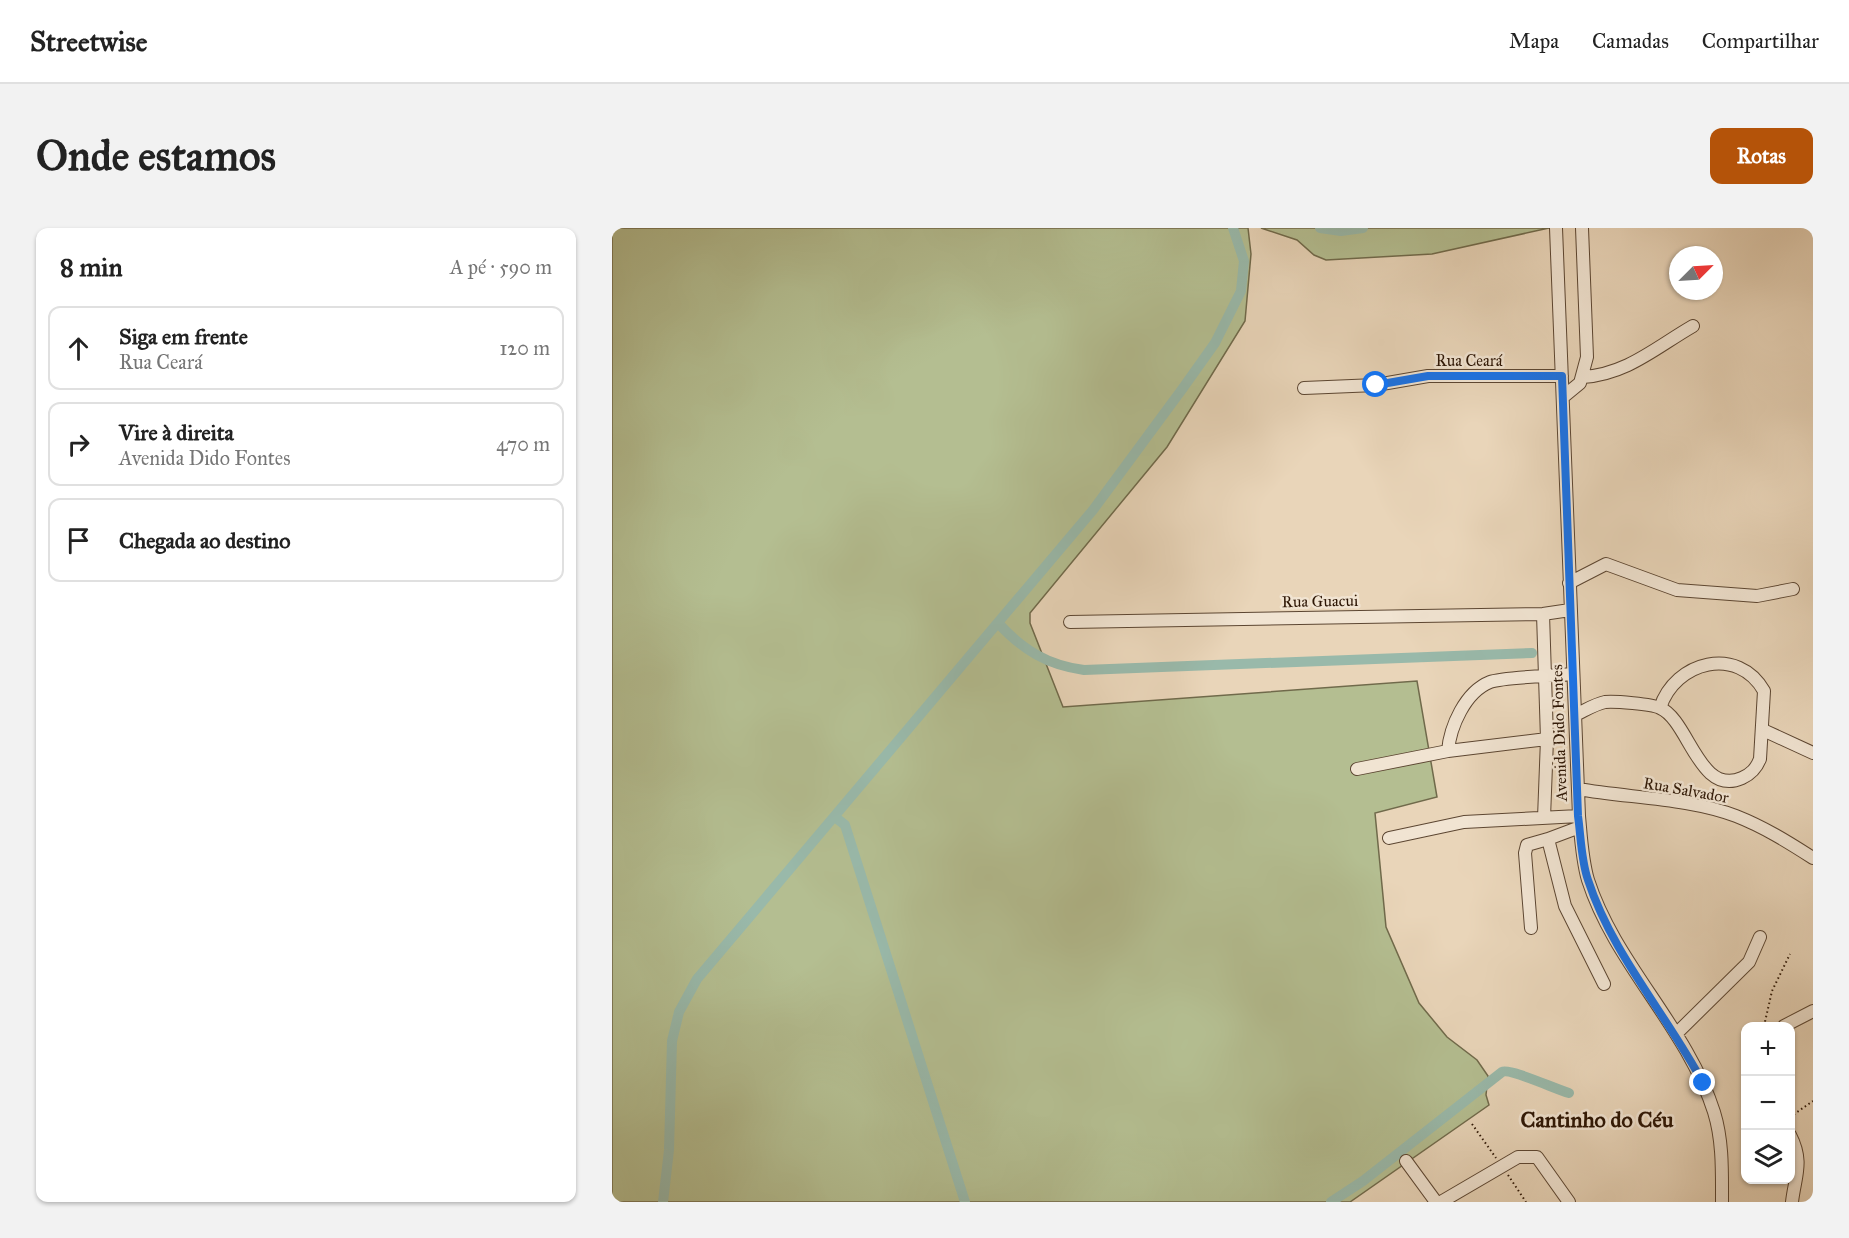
<!DOCTYPE html>
<html lang="pt">
<meta charset="utf-8">
<style>
body{margin:0;font-family:"IM FELL Great Primer",serif;background:#f2f2f2;color:#222}
.controls{position:absolute;right:18px;bottom:18px;display:grid;overflow:hidden;border-radius:12px;box-shadow:0 2px 4px #0004}
.controls button{width:54px;height:54px;display:grid;place-items:center;padding:0;border:0;border-bottom:2px solid #e0e0e0;background:#fff;color:#222;font:30px sans-serif}
.compass{position:absolute;left:1057px;top:18px;width:54px;height:54px;border-radius:50%;background:#fff;box-shadow:0 2px 4px #0004;rotate:66deg}
.stop{position:absolute;width:18px;height:18px;margin:-14px;border:4px solid #1a73e8;border-radius:50%;background:#fff}
.stop.end{background:#1a73e8;border-color:#fff;box-shadow:0 2px 6px #0008}
.list{margin:0;padding:0;list-style:none}
h2{display:flex;justify-content:space-between;align-items:center;height:78px;margin:0;padding:0 24px;font-size:26px}
h2 small{font-size:20px;font-weight:400;color:#767676}
.list li{display:grid;grid-template-columns:39px 1fr auto;gap:18px;align-items:center;box-sizing:border-box;height:84px;margin:0 12px 12px;padding:0 12px;border:2px solid #e0e0e0;border-radius:12px}
.list b{display:block;font-size:22px;white-space:nowrap}
.list p{margin:0;font-size:20px;white-space:nowrap;color:#767676}
.list em{font-size:20px;font-style:normal;color:#767676}
.icon{flex:none;width:33px;height:33px;fill:none;stroke:currentColor;stroke-width:2;stroke-linecap:round;stroke-linejoin:round}
.map{position:relative;flex:none;width:1201px;height:974px;overflow:hidden;border-radius:12px}
header{display:flex;align-items:center;gap:36px;box-sizing:border-box;height:84px;padding:0 30px;background:#fff;border-bottom:2px solid #e0e0e0}
header strong{font-size:28px}
nav{display:flex;gap:33px;margin-inline-start:auto;font-size:21px}
.intro{display:flex;align-items:center;justify-content:space-between;box-sizing:border-box;height:144px;padding:0 36px}
h1{margin:0;font-size:42px}
.button{padding:15px 27px;border-radius:12px;background:#b45309;color:#fff;font-size:21px;font-weight:700}
main{display:flex;gap:36px;padding:0 36px}
aside{flex:1;background:#fff;border-radius:12px;box-shadow:0 2px 4px #0004}
.map>svg:first-child{display:block}
</style>
<header>
<strong>Streetwise</strong>
<nav><a>Mapa</a><a>Camadas</a><a>Compartilhar</a></nav>
</header>
<div class="intro"><h1>Onde estamos</h1><a class="button">Rotas</a></div>
<main>
<aside>
<h2>8 min<small>A pé · 590 m</small></h2>
<ul class="list">
<li><svg class="icon" aria-label="ahead" viewBox="0 0 24 24"><path d="M12 20V5M6 11l6-6 6 6"/></svg><div><b>Siga em frente</b><p>Rua Ceará</p></div><em>120 m</em></li>
<li><svg class="icon" aria-label="right" viewBox="0 0 24 24"><path d="M7 20v-9h11M14 6l5 5-5 5"/></svg><div><b>Vire à direita</b><p>Avenida Dido Fontes</p></div><em>470 m</em></li>
<li><svg class="icon" aria-label="arrive" viewBox="0 0 24 24"><path d="M6 21V4h12l-3 4 3 4H6"/></svg><div><b>Chegada ao destino</b></div></li>
</ul>
</aside>
<div class="map">
<svg width="1201" height="974" viewBox="0 0 1201 974">
<rect width="100%" height="100%" fill="#e9d5b9"/>
<filter id="stains"><feTurbulence type="fractalNoise" baseFrequency=".00333" numOctaves="4"/><feColorMatrix values="0 0 0 0 .2 0 0 0 0 .09 0 0 0 0 .02 0 0 0 .5 -.17"/></filter>
<radialGradient id="worn" r=".72"><stop offset=".6" stop-color="#630" stop-opacity="0"/><stop offset="1" stop-color="#630" stop-opacity=".3"/></radialGradient>
<!-- green -->
<path fill="#b4be91" stroke="#706a4b" stroke-width="1.5" d="M0 0H636L639 26 633 93 555 219 418 385V395L451 479 805 453 825 569 763 585 774 699 807 775 835 809 865 832 876 848 874 867 877 877 738 974H0Z
M649 0H937L820 26 714 32 702 27 685 12Z"/>
<g fill="none" stroke-linecap="round" stroke-linejoin="round">
<!-- canal -->
<path stroke="#99b9aa" stroke-width="10" d="M708 0 729 3 751 0
M386 395C411 422 435 437 472 442L920 425
M223 589 233 597 353 974
M51 974 57 922 60 813 67 784 85 751 481 282 571 160 603 115 629 63 632 33 621 0
M719 974 751 953 890 844C898 840 943 861 957 865"/>
<!-- minor casing -->
<g stroke="#5c4632" stroke-width="14">
<path id="minor" d="M944 0 967 588C969 609 970 632 976 652 1003 736 1075 799 1102 884 1111 913 1110 944 1110 974
M971 149C1015 146 1043 120 1081 98
M692 160 764 157 816 148H950
M951 169 968 155 975 129 970 0
M957 355 994 336 1065 362 1145 368 1181 361
M931 386 935 511 932 590
M458 394 931 386 958 382
M963 487C972 483 983 476 993 474 1002 473 1040 476 1048 480 1077 492 1087 569 1130 550 1139 546 1144 541 1148 531L1152 463C1126 417 1063 433 1048 480
M1151 502 1201 525
M836 523C838 499 853 464 878 454 891 449 943 448 961 446
M745 541 836 523 935 511
M966 561C1017 570 1077 570 1124 588 1152 599 1176 614 1201 630
M968 599 936 611 953 678 992 756
M777 610 852 594 967 588
M919 700 913 625 915 617 936 611
M1172 798 1201 783
M1064 806 1137 734 1148 709
M1178 907C1192 934 1183 948 1180 974
M794 933 824 974
M829 974 906 929H925L957 974"/>
</g>
<!-- path -->
<path stroke="#2d1605" stroke-width="2" stroke-dasharray="1.5 3" stroke-linecap="butt" d="M1152 798 1160 763 1178 726
M1178 889 1201 873
M860 896 884 930
M896 947 914 974"/>
<!-- minor -->
<use href="#minor" stroke="#f1e4d2" stroke-width="12"/>
</g>
<g fill="none" stroke-linecap="round" stroke-linejoin="round">
<!-- route -->
<path stroke="#1a73e8" stroke-width="8" d="M764 157 816 148H950L966 588C969 609 969 632 976 652 1000 726 1055 787 1091 855"/>
</g>
<g text-anchor="middle" dominant-baseline="central" stroke-width="5" stroke-linejoin="round" paint-order="stroke">
<!-- street labels -->
<g font-size="16" fill="#2d1605" stroke="#f1e4d2">
<text x="857" y="132">Rua Ceará</text>
<text transform="translate(708 373) rotate(-1)">Rua Guacui</text>
<text transform="translate(947 505) rotate(-92)">Avenida Dido Fontes</text>
<text transform="translate(1074 562) rotate(10)">Rua Salvador</text>
</g>
<!-- district labels -->
<g font-size="22" font-weight="bold" fill="#2d1605" stroke="#f1e4d2">
<text x="985" y="891">Cantinho do Céu</text>
</g>
</g>
<rect width="100%" height="100%" filter="url(#stains)"/>
<rect width="100%" height="100%" fill="url(#worn)"/>
</svg>
<div class="controls">
<button>+</button>
<button>−</button>
<button><svg class="icon" aria-label="layers" viewBox="0 0 24 24"><path d="M12 4l9 5-9 5-9-5zM3 14l9 5 9-5"/></svg></button>
</div>
<svg class="compass" viewBox="-18 -18 36 36"><path d="M0-13l5 13h-10z" fill="#e53935"/><path d="M0 13l5-13h-10z" fill="#767676"/></svg>
<div class="stop" style="left:764px;top:157px"></div>
<div class="stop end" style="left:1091px;top:855px"></div>
</div>
</main>
